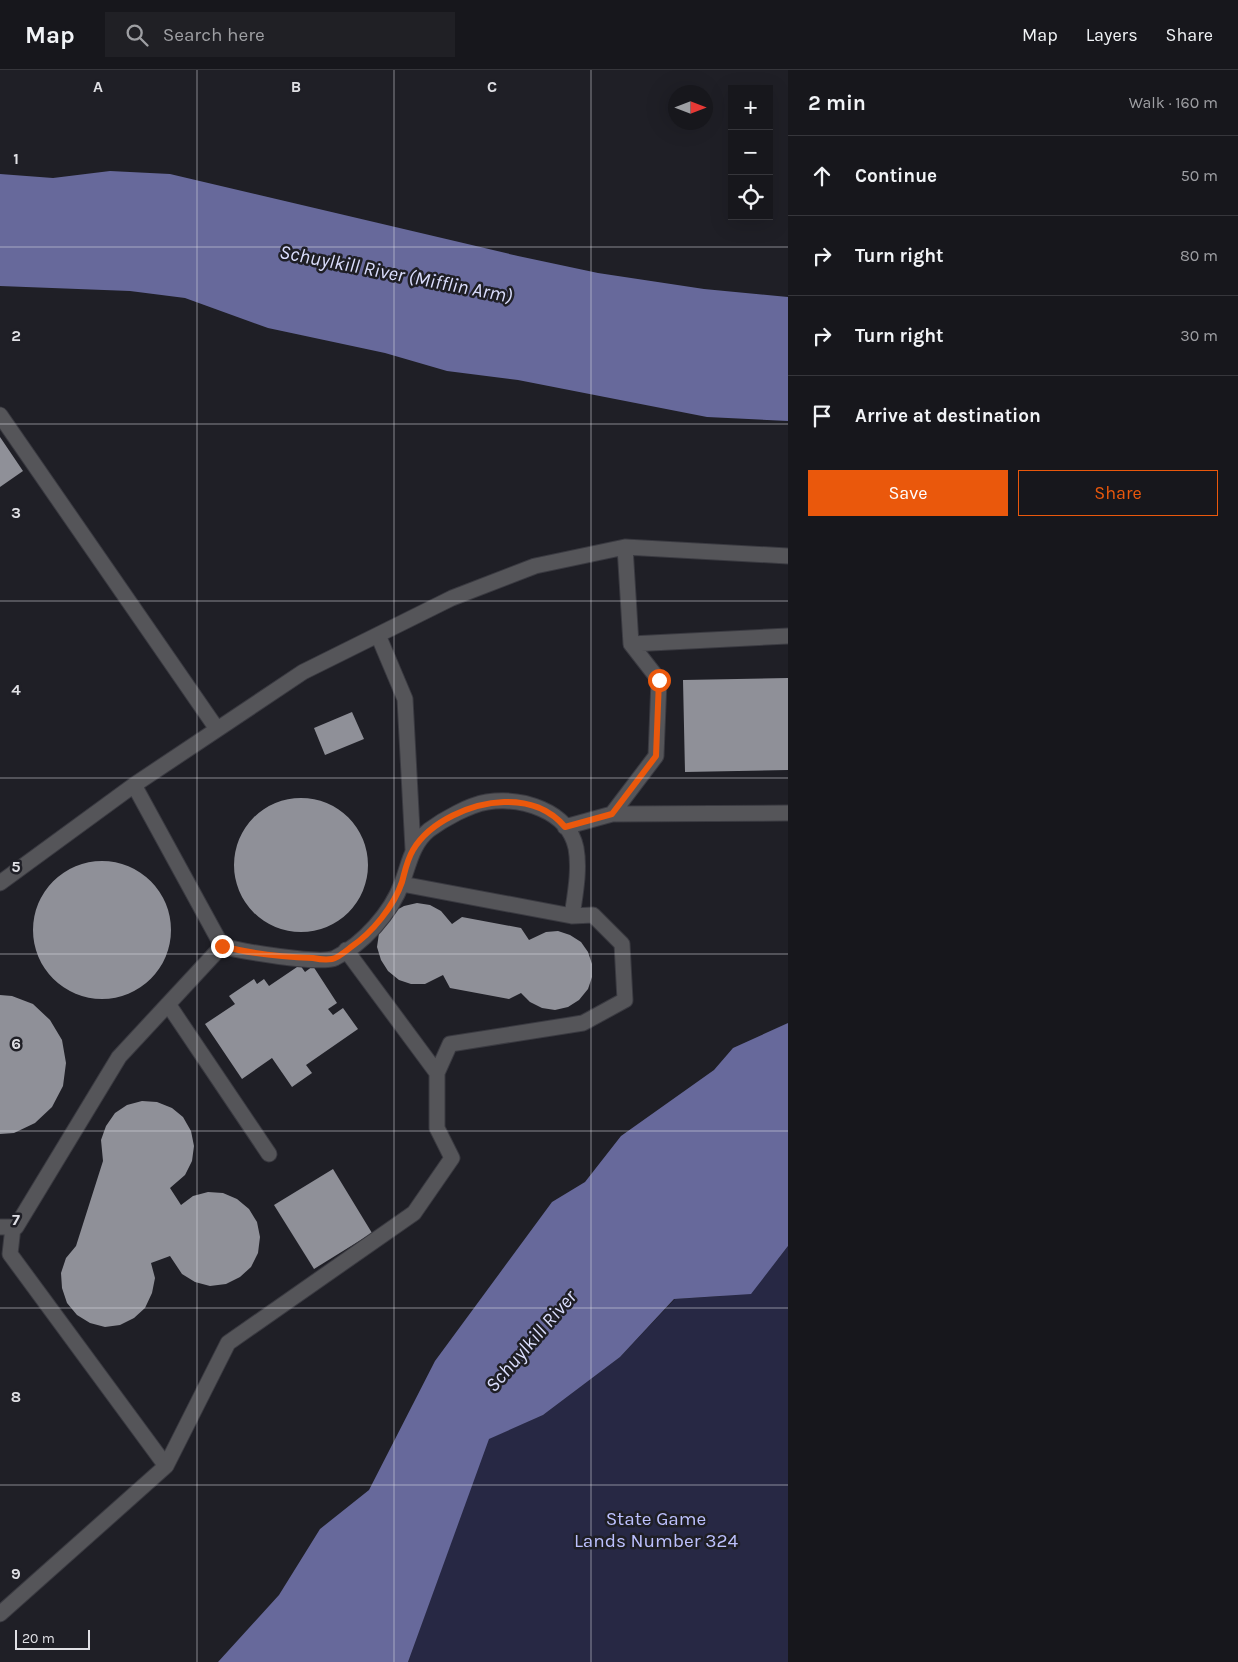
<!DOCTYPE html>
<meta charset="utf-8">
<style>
body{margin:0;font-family:Karla,sans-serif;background:#202025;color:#f1f3f6}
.controls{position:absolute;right:15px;top:15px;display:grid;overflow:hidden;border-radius:0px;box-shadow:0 5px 20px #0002}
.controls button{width:45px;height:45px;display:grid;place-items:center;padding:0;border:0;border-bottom:1px solid #36363b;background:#17171c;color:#f1f3f6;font:25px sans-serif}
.compass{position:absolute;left:668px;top:15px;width:45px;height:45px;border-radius:50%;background:#17171c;box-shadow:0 5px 20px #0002;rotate:90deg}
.scale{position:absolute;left:15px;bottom:12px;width:75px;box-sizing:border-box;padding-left:5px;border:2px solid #e0e0e5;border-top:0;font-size:14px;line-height:18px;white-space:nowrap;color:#e0e0e5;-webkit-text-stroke:4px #1f1f26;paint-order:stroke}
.stop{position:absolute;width:15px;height:15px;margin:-11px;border:4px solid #ea580c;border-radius:50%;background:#fff}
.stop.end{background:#ea580c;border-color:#fff;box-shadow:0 1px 5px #0008}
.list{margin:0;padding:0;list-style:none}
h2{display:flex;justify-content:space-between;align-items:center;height:65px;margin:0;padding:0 20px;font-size:21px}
h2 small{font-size:16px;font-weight:400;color:#9e9fa3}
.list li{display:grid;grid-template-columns:32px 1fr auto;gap:15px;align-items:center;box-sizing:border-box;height:80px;padding:0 20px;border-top:1px solid #36363b}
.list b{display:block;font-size:19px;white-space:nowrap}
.list em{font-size:16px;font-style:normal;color:#9e9fa3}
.actions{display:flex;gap:10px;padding:15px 20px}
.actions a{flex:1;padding:11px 0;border:1px solid #ea580c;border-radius:0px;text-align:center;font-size:18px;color:#ea580c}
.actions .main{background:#ea580c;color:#fff}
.icon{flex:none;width:28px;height:28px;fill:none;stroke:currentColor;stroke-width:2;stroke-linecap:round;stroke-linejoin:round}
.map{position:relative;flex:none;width:788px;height:1592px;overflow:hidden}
header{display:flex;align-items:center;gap:30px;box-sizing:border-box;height:70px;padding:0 25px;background:#17171c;border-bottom:1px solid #36363b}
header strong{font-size:24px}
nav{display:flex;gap:28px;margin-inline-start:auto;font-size:18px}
.search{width:350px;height:45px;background:#202025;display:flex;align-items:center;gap:12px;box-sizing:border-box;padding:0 18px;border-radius:0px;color:#9e9fa3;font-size:19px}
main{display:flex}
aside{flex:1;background:#17171c}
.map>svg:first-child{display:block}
</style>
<header>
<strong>Map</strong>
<div class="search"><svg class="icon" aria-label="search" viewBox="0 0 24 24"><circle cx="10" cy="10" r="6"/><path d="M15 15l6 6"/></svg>Search here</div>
<nav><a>Map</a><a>Layers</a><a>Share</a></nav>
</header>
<main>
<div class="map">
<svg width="788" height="1592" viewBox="0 0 788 1592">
<rect width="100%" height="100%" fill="#1f1f26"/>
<!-- green -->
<path fill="#272844" d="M788 1176V1592H408L488 1369 543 1345 620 1287 675 1229 722 1226 778 1189Z"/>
<!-- water -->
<path fill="#67699b" d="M110 101 170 104 518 186 598 203 704 219 788 227V351L707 347 518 310 447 301 385 283 268 258 185 228 130 221 0 216V104L53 108Z
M788 953V1176L751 1224 674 1229 620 1287 543 1345 489 1369 408 1592H218L279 1525 320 1459 369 1420 435 1291 552 1132 585 1112 621 1066 714 1000 733 978Z"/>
<!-- building -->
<path fill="#8f9098" d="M0 367 23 401 0 417Z
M788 608V700L685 702 683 610Z
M352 642 364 669 325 685 314 658Z
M234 795a67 67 0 1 1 134 0a67 67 0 1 1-134 0Z
M33 860a69 69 0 1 1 138 0a69 69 0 1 1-138 0Z
M417 833 430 835 441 841 452 854 462 847 521 858 529 870 546 862 558 861 570 865 581 872 588 882 592 894V907L588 919 579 930 568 937 555 940 542 938 530 932 521 923 509 929 450 918 443 905 425 914H411L399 910 388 901 381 890 377 877 379 863 393 842 404 836Z
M300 895 305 902 313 896 337 933 328 939 333 945 343 938 358 959 306 995 312 1003 292 1017 272 988 242 1009 205 954 235 934 229 926 254 909 257 914 264 909 269 916Z
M0 925 12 926 33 934 50 950 62 970 66 993 63 1016 52 1037 35 1053 14 1063 0 1064Z
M142 1031 157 1032 172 1038 183 1047 191 1061 194 1076 192 1091 185 1105 170 1118 181 1135 193 1126 208 1122 223 1123 237 1129 249 1139 257 1152 260 1167 258 1183 251 1197 240 1207 226 1214 210 1216 195 1212 182 1204 170 1186 151 1193 155 1208 152 1223 145 1238 134 1248 120 1255 105 1257 90 1253 77 1245 67 1233 62 1218 61 1203 66 1188 76 1176 103 1091 101 1070 106 1056 115 1043 127 1035Z
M333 1099 372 1163 314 1199 274 1135Z"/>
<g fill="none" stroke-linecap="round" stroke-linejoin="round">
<!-- minor casing -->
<g stroke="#3a3a41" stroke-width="17">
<path id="minor" d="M0 345 217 659
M378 565 405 629 413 779
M631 574 788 566
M612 744 788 743
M565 757 612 744 656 686 659 610 631 574 625 477
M0 813 134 715 303 602 452 528 535 496 625 477 788 486
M222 876C240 881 320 895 335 888 363 874 391 843 402 813 409 794 412 774 429 760 444 749 469 735 487 732 521 727 568 740 576 778 580 800 575 825 572 846
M346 880 437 1003
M168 934 269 1084
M0 1157H16L119 987 222 876 134 715
M13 1157 10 1184 166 1396
M0 1544 166 1396 228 1273 414 1143 452 1088 437 1058V1003L450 974 583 953 625 930 622 874 593 845 572 846 402 814"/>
</g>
<!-- minor -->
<use href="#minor" stroke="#555559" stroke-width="15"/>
</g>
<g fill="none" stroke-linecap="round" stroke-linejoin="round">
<!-- route -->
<path stroke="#ea580c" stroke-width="6" d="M222 876C251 884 282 887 313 888 318 889 326 890 332 889 338 888 346 881 351 877 372 863 394 836 402 812 405 801 407 790 413 780 430 751 472 733 504 732 528 731 550 739 565 757L612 744 656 686 659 610"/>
</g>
<!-- grid -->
<path fill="none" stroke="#e0e0e5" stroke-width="1" stroke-opacity="0.55" d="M197 0V1592M394 0V1592M591 0V1592M0 177H788M0 354H788M0 531H788M0 708H788M0 884H788M0 1061H788M0 1238H788M0 1415H788"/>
<g text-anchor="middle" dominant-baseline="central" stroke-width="5" stroke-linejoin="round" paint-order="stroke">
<!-- park labels -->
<g font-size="19" fill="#bdc1fe" stroke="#1f1f26">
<text x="656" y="1449">State Game<tspan x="656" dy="22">Lands Number 324</tspan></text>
</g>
<!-- water labels -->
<g font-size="20" font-style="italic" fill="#dbdefd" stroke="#1f1f26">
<text transform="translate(396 204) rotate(11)">Schuylkill River (Mifflin Arm)</text>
<text transform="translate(531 1271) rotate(-49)">Schuylkill River</text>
</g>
</g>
<g font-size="16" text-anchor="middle" font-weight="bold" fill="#e0e0e5" stroke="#1f1f26" stroke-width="5" stroke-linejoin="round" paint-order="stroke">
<text x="98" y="22">A</text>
<text x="296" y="22">B</text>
<text x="492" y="22">C</text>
<text x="16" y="94">1</text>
<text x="16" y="271">2</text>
<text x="16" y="448">3</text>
<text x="16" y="625">4</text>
<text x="16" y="802">5</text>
<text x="16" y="979">6</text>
<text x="16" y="1155">7</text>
<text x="16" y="1332">8</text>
<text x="16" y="1509">9</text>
</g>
</svg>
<div class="controls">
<button>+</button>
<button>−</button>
<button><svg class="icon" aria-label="locate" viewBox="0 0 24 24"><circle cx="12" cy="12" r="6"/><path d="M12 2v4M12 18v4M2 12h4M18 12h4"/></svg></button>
</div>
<svg class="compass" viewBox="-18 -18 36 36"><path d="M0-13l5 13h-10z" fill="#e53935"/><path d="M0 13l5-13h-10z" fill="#9e9fa3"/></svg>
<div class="scale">20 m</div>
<div class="stop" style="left:659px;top:610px"></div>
<div class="stop end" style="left:222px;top:876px"></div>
</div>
<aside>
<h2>2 min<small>Walk · 160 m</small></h2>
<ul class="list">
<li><svg class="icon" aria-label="ahead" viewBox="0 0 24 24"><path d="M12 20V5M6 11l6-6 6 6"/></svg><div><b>Continue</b></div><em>50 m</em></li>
<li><svg class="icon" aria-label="right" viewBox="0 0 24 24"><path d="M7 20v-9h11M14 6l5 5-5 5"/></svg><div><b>Turn right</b></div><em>80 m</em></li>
<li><svg class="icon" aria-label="right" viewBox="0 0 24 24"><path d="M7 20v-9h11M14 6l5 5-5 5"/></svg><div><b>Turn right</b></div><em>30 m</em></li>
<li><svg class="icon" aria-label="arrive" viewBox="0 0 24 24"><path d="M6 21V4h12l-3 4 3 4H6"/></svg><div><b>Arrive at destination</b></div></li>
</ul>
<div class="actions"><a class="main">Save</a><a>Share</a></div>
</aside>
</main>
